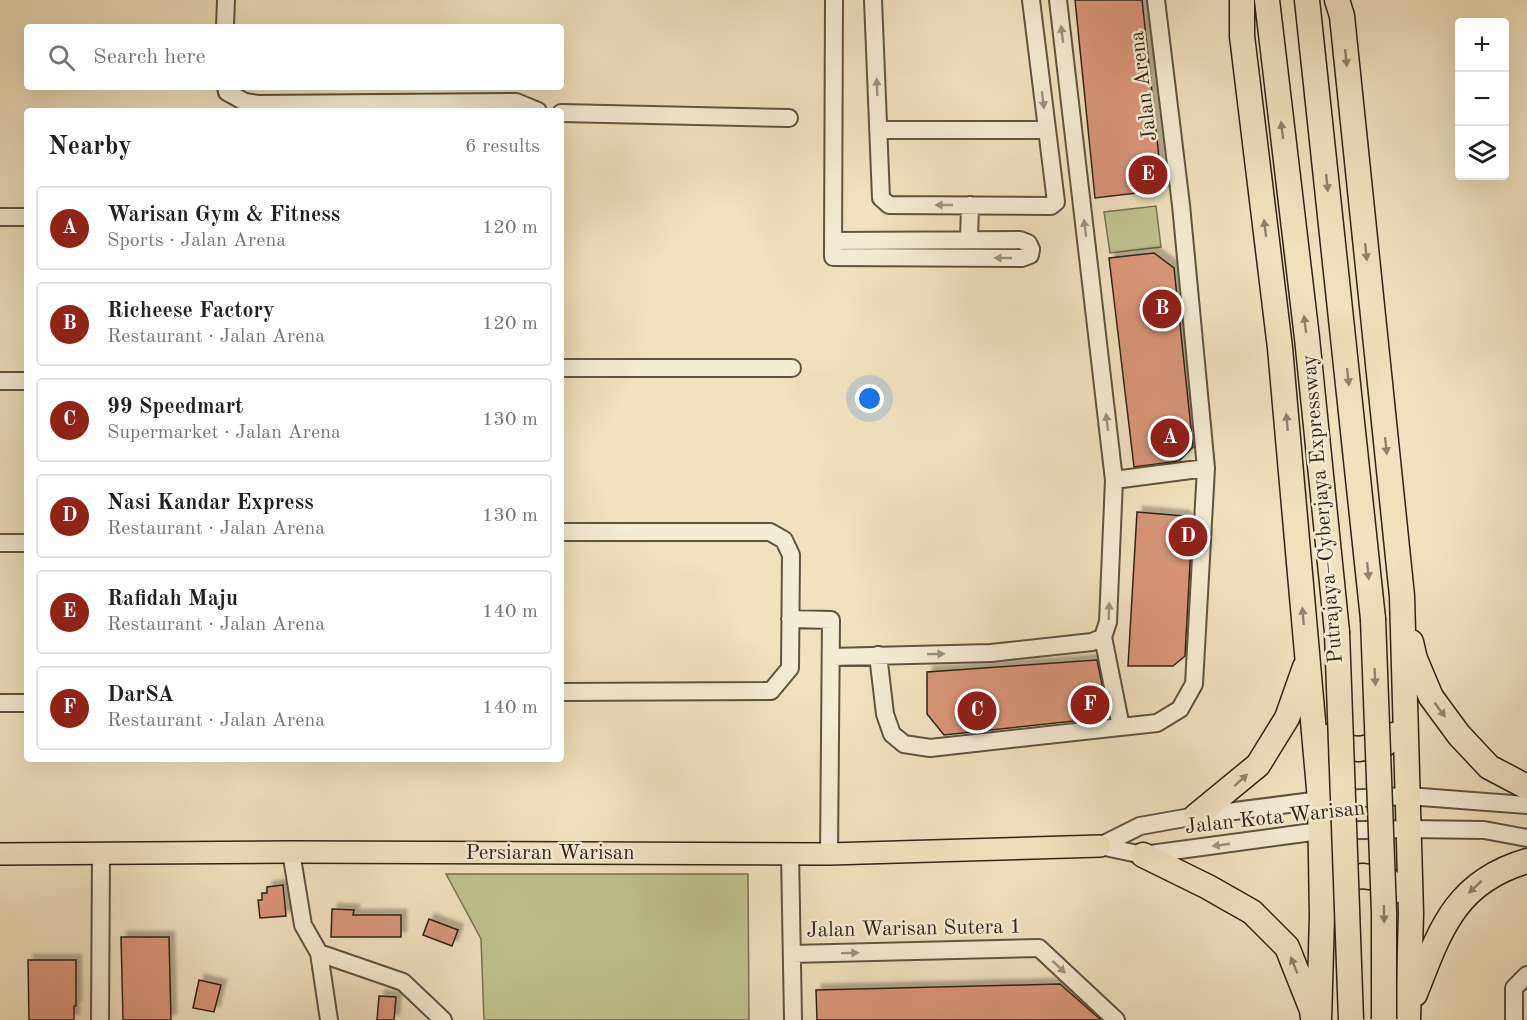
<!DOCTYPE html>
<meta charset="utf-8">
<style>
body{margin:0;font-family:"Old Standard TT",serif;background:#f6f6f6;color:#202124}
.controls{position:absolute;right:18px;top:18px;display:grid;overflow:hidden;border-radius:6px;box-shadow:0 6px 24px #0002}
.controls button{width:54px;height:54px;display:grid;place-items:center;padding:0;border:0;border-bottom:2px solid #e0e0e0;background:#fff;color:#202124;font:30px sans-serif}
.you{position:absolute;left:870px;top:399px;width:21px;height:21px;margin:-15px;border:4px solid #fff;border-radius:50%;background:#1a73e8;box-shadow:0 0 0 9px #1a73e833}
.badge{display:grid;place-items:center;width:39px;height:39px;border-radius:50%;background:#8f2418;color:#fff;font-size:20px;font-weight:700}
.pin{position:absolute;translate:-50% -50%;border:3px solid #fff;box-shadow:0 2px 6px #0006}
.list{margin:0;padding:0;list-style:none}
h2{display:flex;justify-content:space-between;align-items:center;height:78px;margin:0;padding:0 24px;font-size:26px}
h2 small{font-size:20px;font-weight:400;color:#757577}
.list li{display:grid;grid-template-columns:39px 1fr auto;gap:18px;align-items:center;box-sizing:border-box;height:84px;margin:0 12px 12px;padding:0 12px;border:2px solid #e0e0e0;border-radius:6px}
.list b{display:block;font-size:22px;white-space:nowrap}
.list p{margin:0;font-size:20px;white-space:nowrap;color:#757577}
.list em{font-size:20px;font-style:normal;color:#757577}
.icon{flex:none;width:33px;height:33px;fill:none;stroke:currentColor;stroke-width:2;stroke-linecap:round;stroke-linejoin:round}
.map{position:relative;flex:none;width:1527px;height:1020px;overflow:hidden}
.search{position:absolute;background:#fff;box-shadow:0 6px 24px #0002;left:24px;top:24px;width:540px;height:66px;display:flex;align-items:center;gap:15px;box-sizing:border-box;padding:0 21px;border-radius:6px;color:#757577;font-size:22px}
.panel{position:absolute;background:#fff;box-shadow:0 6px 24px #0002;left:24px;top:108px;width:540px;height:654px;border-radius:6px}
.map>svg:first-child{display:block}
</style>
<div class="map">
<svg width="1527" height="1020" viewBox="0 0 1527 1020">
<defs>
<filter id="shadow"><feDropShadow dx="5.5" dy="-5.5" stdDeviation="1.5" flood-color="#0004"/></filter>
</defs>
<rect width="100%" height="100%" fill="#f0e2bf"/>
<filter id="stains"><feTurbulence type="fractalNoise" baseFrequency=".00333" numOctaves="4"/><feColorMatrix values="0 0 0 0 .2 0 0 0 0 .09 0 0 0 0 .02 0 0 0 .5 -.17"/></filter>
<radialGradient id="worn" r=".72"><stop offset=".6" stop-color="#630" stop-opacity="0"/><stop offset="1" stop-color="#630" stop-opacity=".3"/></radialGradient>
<!-- green -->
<path fill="#c0c28e" stroke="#787352" stroke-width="1.5" d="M1156 206 1161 247 1110 253 1104 212Z
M446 874H748L749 1020H484L481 939Z"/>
<!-- building -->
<path fill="#da9678" stroke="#2f2417" stroke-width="1.5" filter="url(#shadow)" d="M1075 0H1142L1161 176 1145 192 1095 198Z
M1154 253 1174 268 1193 447 1179 461 1134 467 1109 258Z
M1137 512 1184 516 1192 526 1185 656 1173 666H1128Z
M1097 660 1107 709 1093 719 944 735 927 714V672Z
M283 885 286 916 260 918 258 900H262V893H267V887Z
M332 909 354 910 353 915H401V937H331Z
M429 919 458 930 452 946 423 935Z
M121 937H169L171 1020H123Z
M28 960H76V1006H74V1020H29Z
M199 980 221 985 214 1012 193 1008Z
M1060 984 1101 1020H817L816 990Z
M379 996 396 997 394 1020H377Z"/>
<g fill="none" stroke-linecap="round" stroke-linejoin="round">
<!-- minor casing -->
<g stroke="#5f5441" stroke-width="20">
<path id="minor" d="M873 0 881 198 889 205 1051 206 1056 202 1031 0
M225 27 226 0
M226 87 227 92 245 102 258 104 516 102 538 111
M561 113 789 118
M878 130H1047
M0 217H27
M969 240 970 205
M833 241 1020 240 1028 243 1031 249 1030 255 1022 258 833 257 834 0
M561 368H792
M0 381H27
M1114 480 1206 468
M561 532H770L784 540 791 555 790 668 771 691 561 692
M0 543H27
M790 619 831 620 829 854
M1103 637 1121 727
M878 655 885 714 892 734 904 744 930 748 1157 723 1180 709 1194 684 1206 468 1181 205 1156 0
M831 657 991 653 1092 642 1103 637 1108 622 1114 480 1058 0
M0 703H27
M1100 846 1140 826 1196 816 1320 800 1408 796 1527 805
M1100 846 1143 855 1320 831 1408 829 1484 830 1527 838
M291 852 303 925 319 953 403 982 443 1020
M790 853 793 1020
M319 953 329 1020
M792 954 1039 948 1116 1020
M100 1020 101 853
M1514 1020V988L1527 975"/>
</g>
<!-- major casing -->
<g stroke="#2f2417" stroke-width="24">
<path id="major" d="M0 854 291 852 829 854 1100 846"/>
</g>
<!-- highway casing -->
<g stroke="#2f2417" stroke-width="27">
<path id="highway" d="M1242 0V36L1280 348 1320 800 1322 916 1319 1020
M1267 0 1307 338 1337 632
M1307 0 1373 619
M1337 0 1342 16 1402 596 1411 913 1408 1020
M1411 642 1415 659 1431 697 1459 735 1489 767 1527 787
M1325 737 1333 746 1359 749 1385 744 1393 735
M1196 816 1258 765 1287 718 1305 667
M1143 855 1208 887 1252 912 1287 947 1312 1010 1313 1018
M1332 891 1340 880 1362 876 1387 879 1397 890
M1415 994C1440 930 1455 882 1527 861"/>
</g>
<!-- minor -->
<use href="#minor" stroke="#f5ecd5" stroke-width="16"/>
<!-- major -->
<use href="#major" stroke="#f0e2bf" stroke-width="21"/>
<!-- highway -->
<use href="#highway" stroke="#f0e2bf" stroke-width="24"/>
<!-- highway-bridge casing -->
<g stroke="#2f2417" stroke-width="27" stroke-linecap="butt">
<path id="highway-bridge" d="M1373 619 1384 912V1019
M1337 632 1351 1020"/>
</g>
<!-- highway-bridge -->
<use href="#highway-bridge" stroke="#f0e2bf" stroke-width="24"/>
</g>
<!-- one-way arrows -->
<defs><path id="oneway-solid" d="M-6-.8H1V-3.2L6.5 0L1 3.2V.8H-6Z" transform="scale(1.5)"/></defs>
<g fill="#9c9280">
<use href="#oneway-solid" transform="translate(1062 34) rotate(-97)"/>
<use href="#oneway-solid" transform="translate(877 87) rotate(-92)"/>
<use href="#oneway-solid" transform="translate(1043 100) rotate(83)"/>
<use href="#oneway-solid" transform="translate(944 205) rotate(-180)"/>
<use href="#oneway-solid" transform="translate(1085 228) rotate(-97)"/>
<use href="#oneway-solid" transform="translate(1003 258) rotate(-180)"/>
<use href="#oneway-solid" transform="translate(1107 422) rotate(-97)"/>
<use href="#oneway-solid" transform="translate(1109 611) rotate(-88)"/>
<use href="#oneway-solid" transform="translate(936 654) rotate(-1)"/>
<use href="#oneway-solid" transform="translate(1221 845) rotate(172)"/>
<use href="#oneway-solid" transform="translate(850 953) rotate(-1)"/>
<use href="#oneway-solid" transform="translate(1059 967) rotate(43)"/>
</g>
<g fill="#90836b">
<use href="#oneway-solid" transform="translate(1346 58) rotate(84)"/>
<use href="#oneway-solid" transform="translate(1282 130) rotate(-97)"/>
<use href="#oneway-solid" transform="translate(1327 183) rotate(84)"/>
<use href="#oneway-solid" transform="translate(1265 228) rotate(-97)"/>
<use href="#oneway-solid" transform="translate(1366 252) rotate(84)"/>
<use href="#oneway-solid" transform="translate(1305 324) rotate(-97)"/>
<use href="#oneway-solid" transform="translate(1348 377) rotate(84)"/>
<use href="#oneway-solid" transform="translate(1287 422) rotate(-95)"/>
<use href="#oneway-solid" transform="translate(1386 446) rotate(84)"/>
<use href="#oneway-solid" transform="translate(1368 571) rotate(84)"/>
<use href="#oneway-solid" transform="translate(1303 616) rotate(-95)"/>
<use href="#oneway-solid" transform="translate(1375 677) rotate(87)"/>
<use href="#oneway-solid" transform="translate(1440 710) rotate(53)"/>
<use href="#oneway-solid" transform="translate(1241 780) rotate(-42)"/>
<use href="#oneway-solid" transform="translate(1475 887) rotate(137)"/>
<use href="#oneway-solid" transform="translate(1384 914) rotate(89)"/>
<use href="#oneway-solid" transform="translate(1294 965) rotate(-112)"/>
</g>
<g text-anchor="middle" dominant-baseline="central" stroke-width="5" stroke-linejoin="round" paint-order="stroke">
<!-- street labels -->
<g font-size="21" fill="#2f2417" stroke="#f5ecd5">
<text transform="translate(1144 86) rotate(-97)">Jalan Arena</text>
<text transform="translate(1323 509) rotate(-95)">Putrajaya–Cyberjaya Expressway</text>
<text transform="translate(1275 818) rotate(-6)">Jalan Kota Warisan</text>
<text x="550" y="853">Persiaran Warisan</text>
<text transform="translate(914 929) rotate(-1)">Jalan Warisan Sutera 1</text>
</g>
</g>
<rect width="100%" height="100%" filter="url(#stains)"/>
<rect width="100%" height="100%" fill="url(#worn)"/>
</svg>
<div class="controls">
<button>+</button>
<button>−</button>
<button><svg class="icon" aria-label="layers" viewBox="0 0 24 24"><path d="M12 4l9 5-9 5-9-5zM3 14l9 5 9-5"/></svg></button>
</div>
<div class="you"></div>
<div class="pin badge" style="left:1170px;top:438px">A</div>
<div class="pin badge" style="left:1162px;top:309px">B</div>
<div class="pin badge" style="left:977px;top:711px">C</div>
<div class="pin badge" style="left:1188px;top:537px">D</div>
<div class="pin badge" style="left:1148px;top:175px">E</div>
<div class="pin badge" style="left:1090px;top:705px">F</div>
<div class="search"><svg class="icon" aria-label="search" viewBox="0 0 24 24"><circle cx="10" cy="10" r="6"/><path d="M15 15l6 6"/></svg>Search here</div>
<section class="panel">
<h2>Nearby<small>6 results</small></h2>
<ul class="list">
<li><span class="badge">A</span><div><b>Warisan Gym &amp; Fitness</b><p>Sports · Jalan Arena</p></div><em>120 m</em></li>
<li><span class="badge">B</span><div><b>Richeese Factory</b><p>Restaurant · Jalan Arena</p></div><em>120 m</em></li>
<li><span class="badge">C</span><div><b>99 Speedmart</b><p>Supermarket · Jalan Arena</p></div><em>130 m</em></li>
<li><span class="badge">D</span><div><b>Nasi Kandar Express</b><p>Restaurant · Jalan Arena</p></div><em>130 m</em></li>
<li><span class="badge">E</span><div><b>Rafidah Maju</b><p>Restaurant · Jalan Arena</p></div><em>140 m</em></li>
<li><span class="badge">F</span><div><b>DarSA</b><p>Restaurant · Jalan Arena</p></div><em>140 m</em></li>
</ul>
</section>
</div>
